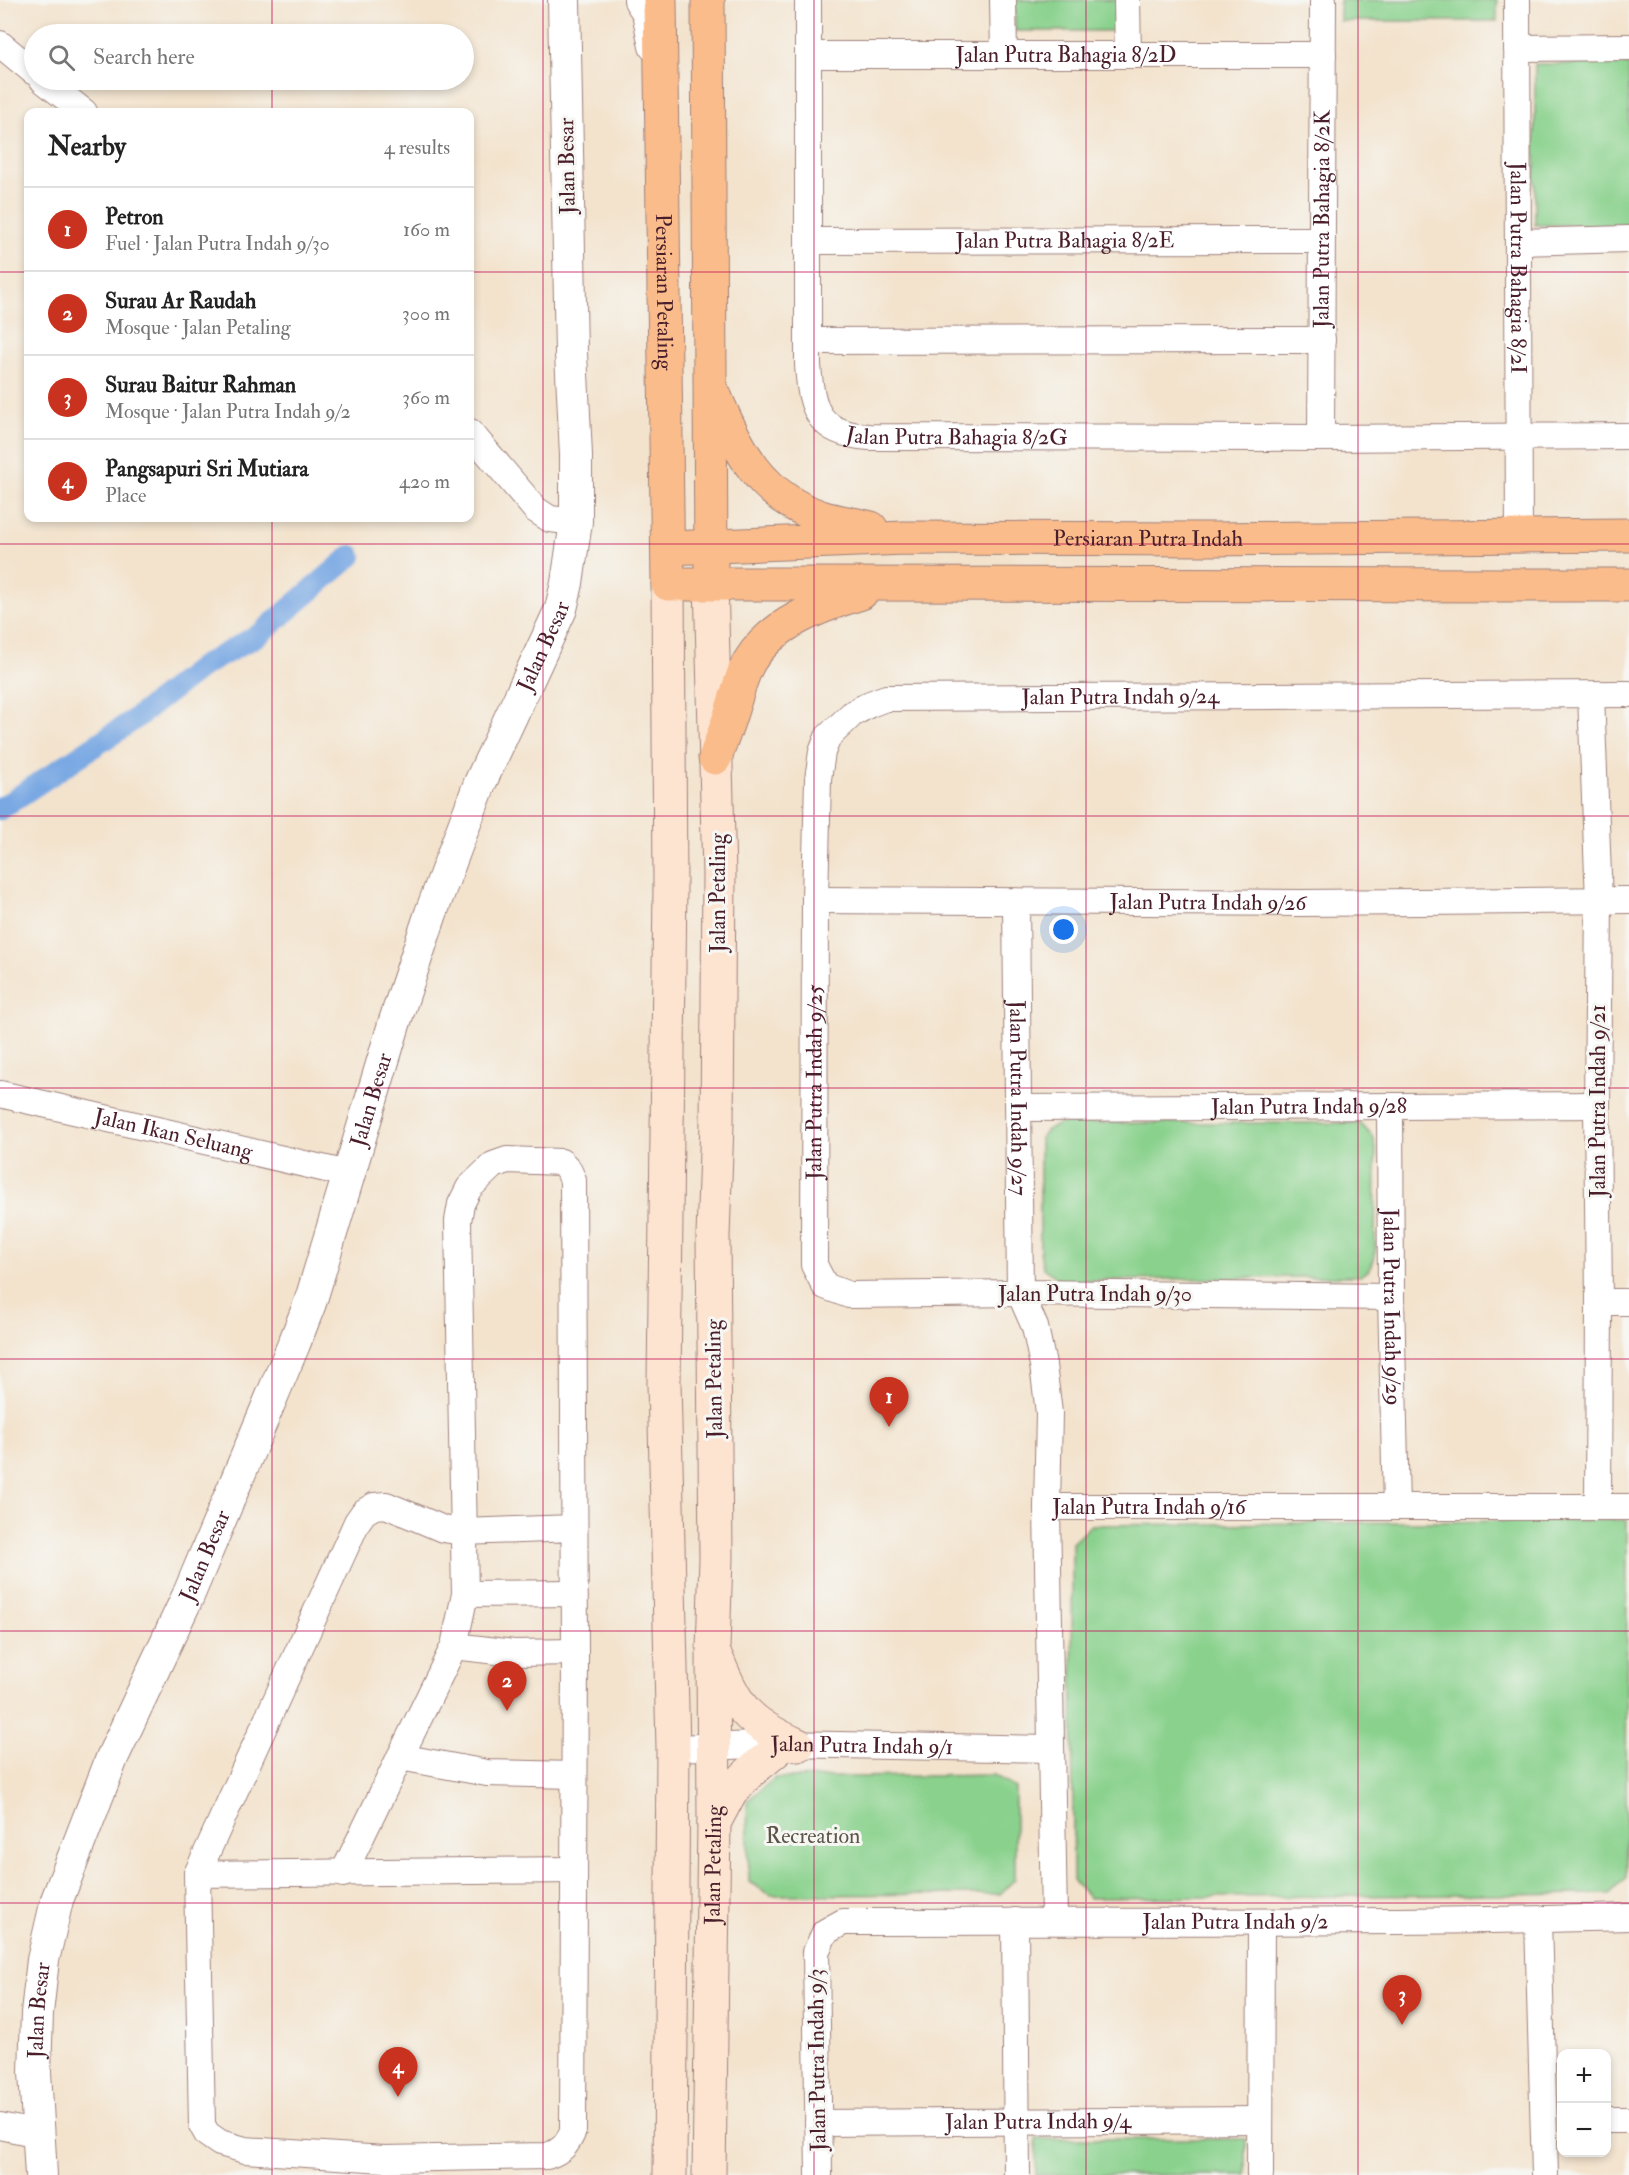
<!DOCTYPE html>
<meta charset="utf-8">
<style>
body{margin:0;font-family:"IM FELL Double Pica",serif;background:#f6f6f6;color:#222}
.controls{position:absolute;right:18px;bottom:18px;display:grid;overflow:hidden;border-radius:12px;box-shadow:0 3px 9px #0003}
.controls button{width:54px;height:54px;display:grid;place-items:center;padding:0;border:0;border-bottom:2px solid #e0e0e0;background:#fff;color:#222;font:30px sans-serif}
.you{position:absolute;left:1064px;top:930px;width:21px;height:21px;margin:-15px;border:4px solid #fff;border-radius:50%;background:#1a73e8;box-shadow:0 0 0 9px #1a73e833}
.badge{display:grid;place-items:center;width:39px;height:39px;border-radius:50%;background:#c8321e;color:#fff;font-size:20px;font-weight:700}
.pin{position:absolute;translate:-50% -50px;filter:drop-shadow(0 2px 3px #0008)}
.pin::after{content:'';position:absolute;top:32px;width:21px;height:18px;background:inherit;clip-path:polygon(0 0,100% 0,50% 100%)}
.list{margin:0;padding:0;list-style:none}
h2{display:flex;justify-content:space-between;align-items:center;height:78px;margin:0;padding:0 24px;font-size:26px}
h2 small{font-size:20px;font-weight:400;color:#767676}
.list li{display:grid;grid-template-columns:39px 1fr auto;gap:18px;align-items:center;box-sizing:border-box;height:84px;padding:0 24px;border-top:2px solid #e0e0e0}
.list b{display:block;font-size:22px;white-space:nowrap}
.list p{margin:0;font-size:20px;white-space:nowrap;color:#767676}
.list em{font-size:20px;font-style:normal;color:#767676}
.icon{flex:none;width:33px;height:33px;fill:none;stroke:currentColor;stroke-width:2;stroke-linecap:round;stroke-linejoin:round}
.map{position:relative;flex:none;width:1629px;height:2175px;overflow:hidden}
.search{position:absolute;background:#fff;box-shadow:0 3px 9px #0003;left:24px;top:24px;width:450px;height:66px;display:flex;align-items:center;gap:15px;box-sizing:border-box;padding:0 21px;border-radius:33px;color:#767676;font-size:22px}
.panel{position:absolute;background:#fff;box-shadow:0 3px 9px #0003;left:24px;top:108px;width:450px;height:414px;border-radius:12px}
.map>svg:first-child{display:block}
</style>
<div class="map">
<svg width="1629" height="2175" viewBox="0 0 1629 2175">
<rect width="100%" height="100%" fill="#f6f6f2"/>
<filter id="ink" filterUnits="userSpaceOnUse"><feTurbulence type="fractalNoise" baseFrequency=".0167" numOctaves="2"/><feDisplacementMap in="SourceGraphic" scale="12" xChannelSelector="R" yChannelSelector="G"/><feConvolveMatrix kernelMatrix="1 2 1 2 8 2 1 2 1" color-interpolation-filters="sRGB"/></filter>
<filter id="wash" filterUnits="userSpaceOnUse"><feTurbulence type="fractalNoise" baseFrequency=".008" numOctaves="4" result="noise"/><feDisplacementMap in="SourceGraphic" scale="24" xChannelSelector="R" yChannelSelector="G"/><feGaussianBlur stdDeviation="1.35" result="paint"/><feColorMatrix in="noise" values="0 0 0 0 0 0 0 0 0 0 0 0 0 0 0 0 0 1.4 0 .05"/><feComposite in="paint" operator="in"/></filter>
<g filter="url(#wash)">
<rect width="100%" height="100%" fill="#f3e3cd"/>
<!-- green -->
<path fill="#89d18c" stroke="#6a785c" stroke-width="1.5" d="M1015 0H1120V31H1015Z
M1340 0H1497V21H1340Z
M1535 64H1629V225H1535Z
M1061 1123H1360L1373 1137 1376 1147 1375 1256C1372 1267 1370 1271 1360 1276L1062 1281 1043 1268 1040 1251V1138L1048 1129Z
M1627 1520 1626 1879 1610 1894 1090 1898 1073 1881 1072 1543 1091 1525Z
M994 1775 1015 1788V1879L1000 1894 771 1895 749 1882 747 1801 775 1778Z
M1036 2139H1246V2175H1036Z"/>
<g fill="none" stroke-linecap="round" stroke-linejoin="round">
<!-- canal -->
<path stroke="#79a8e3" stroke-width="22" d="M0 809 132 721 203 666 260 634 351 556"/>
</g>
</g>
<g filter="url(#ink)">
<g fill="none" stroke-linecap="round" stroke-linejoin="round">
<!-- minor casing -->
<g stroke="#9e817c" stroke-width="28">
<g id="minor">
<path id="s1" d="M808 0V365C811 411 819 434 869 437L1321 438 1629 436"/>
<path d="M1003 0 1004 55"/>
<path d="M1127 0 1128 55"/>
<path id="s2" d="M1517 0 1519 537"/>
<path d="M0 44 34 72"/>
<path d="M1517 48 1629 47"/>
<path id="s3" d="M808 55H1323"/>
<path d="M43 80 84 112"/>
<path id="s4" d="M809 241 1322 240"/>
<path d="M1518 242 1629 239"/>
<path d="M808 341 1322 340"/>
<path d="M470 432 536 510 550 519 576 522"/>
<path id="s5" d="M1321 438 1323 0"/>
<path d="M1591 695 1599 901 1597 1105 1599 1302 1598 1507"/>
<path id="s6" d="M815 900 1301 903 1629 900"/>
<path id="s7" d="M1016 903 1020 1293 1035 1327 1043 1365 1049 1413 1047 1507 1054 1920"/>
<path id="s8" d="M0 1094 348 1174"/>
<path id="s9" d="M1390 1106 1391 1297 1396 1507"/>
<path id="s10" d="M1019 1108 1597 1105"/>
<path id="s11" d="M1391 1297 1020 1293 849 1295 825 1286 814 1265 815 900 818 779 822 752 828 737 852 714 870 704 886 698 1629 694"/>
<path d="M1599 1302H1629"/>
<path id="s12" d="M1047 1507H1629"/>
<path d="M465 1594 574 1593"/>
<path d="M454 1646 514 1653 575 1652"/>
<path id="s13" d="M673 1748 784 1744 1051 1749"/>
<path d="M400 1757 487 1773 574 1775"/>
<path d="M197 1874 574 1870"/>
<path d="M343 1874 454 1646 465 1594 458 1221 461 1204 469 1188 493 1165 507 1160 561 1162 568 1169 573 1180 575 1652 573 2131C567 2145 562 2151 547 2156L384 2159 245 2150 220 2143 207 2134 202 2125 197 1874 357 1522 364 1512 374 1506 386 1505 443 1529 463 1532 574 1528"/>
<path d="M1538 1920 1545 2175"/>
<path d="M1015 1921 1017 2175"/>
<path d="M1606 2120H1629"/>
<path id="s14" d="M818 2123 1260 2120"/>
<path d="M0 2126 39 2134"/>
<path id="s15" d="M819 2175 816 1952 825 1932 843 1922C1105 1921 1367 1924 1629 1917"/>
<path d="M1260 2175 1261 1923"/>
</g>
</g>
<!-- tertiary casing -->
<g stroke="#9e817c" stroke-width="34">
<g id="tertiary">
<path d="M640 0 648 12 655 46"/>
<path id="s16" d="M41 2175 35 2072 37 2013 43 1960 57 1900 112 1758 188 1596 294 1344 310 1303 395 1021 431 913 480 783 561 609 567 583 576 522V455L571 353 564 0"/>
</g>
</g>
<!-- secondary casing -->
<g stroke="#9e817c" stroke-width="35">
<g id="secondary">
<path d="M668 584 670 886 664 1383 673 1748 670 2175"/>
<path d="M717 1659C737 1709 748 1723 798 1745"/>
<path d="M714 1823 731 1791 750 1772 784 1744"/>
<path id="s17" d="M709 2175 714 1823 713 1649 716 1558 713 1236 717 1124 719 874 711 583"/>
</g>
</g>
<!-- primary casing -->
<g stroke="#9e817c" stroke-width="35">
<g id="primary">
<path id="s18" d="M660 0 668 584 1629 585"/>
<path d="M708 0 711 569"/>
<path d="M715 396C738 451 762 497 821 517 837 522 855 524 871 528"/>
<path id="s19" d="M668 548 905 538 1212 539 1629 535"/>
<path d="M715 758C721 741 728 723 733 706 738 691 741 676 749 662 772 623 820 606 861 593"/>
</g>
</g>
<!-- minor -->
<use href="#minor" stroke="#fff" stroke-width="26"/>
<!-- tertiary -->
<use href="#tertiary" stroke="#fff" stroke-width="32"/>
<!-- secondary -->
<use href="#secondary" stroke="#fde4d1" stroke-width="33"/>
<!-- primary -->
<use href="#primary" stroke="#fabc8b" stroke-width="33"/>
</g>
</g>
<!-- grid -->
<path fill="none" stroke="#c2185b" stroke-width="1.5" stroke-opacity="0.55" d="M272 0V34M543 0V2175M814 0V2175M1086 0V2175M1358 0V2175M272 80V112M0 272H28M470 272H1629M272 518V2175M0 544H1629M0 816H1629M0 1088H1629M0 1359H1629M0 1631H1629M0 1903H1629"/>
<g text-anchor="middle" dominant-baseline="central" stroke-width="6" stroke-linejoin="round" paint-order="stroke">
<!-- street labels -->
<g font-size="22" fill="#4a1f2b" stroke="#f6f6f2">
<text stroke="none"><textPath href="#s3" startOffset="258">Jalan Putra Bahagia 8/2D</textPath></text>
<text transform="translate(567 166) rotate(-91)">Jalan Besar</text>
<text stroke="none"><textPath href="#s5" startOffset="219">Jalan Putra Bahagia 8/2K</textPath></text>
<text stroke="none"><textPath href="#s4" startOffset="256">Jalan Putra Bahagia 8/2E</textPath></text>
<text stroke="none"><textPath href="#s2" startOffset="268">Jalan Putra Bahagia 8/2I</textPath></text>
<text stroke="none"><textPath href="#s18" startOffset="292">Persiaran Petaling</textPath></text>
<text stroke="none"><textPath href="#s1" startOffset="561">Jalan Putra Bahagia 8/2G</textPath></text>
<text stroke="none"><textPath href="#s19" startOffset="480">Persiaran Putra Indah</textPath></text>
<text stroke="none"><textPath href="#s16" startOffset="1624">Jalan Besar</textPath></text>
<text stroke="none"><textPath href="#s11" startOffset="1426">Jalan Putra Indah 9/24</textPath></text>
<text transform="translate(718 893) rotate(-90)">Jalan Petaling</text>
<text stroke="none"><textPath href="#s6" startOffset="393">Jalan Putra Indah 9/26</textPath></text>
<text stroke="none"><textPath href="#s11" startOffset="774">Jalan Putra Indah 9/25</textPath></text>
<text stroke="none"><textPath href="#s7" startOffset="195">Jalan Putra Indah 9/27</textPath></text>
<text stroke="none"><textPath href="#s16" startOffset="1138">Jalan Besar</textPath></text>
<text transform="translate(1598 1101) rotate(-90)">Jalan Putra Indah 9/21</text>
<text stroke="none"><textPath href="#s10" startOffset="290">Jalan Putra Indah 9/28</textPath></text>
<text stroke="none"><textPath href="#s8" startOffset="178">Jalan Ikan Seluang</textPath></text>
<text x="1095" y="1294">Jalan Putra Indah 9/30</text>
<text stroke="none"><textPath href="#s9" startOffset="201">Jalan Putra Indah 9/29</textPath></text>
<text transform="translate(714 1379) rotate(-91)">Jalan Petaling</text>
<text stroke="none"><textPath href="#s12" startOffset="102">Jalan Putra Indah 9/16</textPath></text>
<text stroke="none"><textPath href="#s16" startOffset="652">Jalan Besar</textPath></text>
<text stroke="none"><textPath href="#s13" startOffset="189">Jalan Putra Indah 9/1</textPath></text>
<text stroke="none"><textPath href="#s17" startOffset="310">Jalan Petaling</textPath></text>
<text stroke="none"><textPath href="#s15" startOffset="658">Jalan Putra Indah 9/2</textPath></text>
<text stroke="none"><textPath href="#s16" startOffset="165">Jalan Besar</textPath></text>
<text transform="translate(817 2060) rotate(-91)">Jalan Putra Indah 9/3</text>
<text stroke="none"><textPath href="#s14" startOffset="220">Jalan Putra Indah 9/4</textPath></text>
</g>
<!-- park labels -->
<g font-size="22" fill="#5d5448" stroke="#f6f6f2">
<text x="813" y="1836">Recreation</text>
</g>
</g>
</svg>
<div class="controls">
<button>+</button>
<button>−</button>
</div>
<div class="you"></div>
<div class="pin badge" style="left:889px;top:1427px">1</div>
<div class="pin badge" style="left:507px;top:1711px">2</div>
<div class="pin badge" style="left:1402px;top:2025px">3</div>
<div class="pin badge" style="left:398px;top:2097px">4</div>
<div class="search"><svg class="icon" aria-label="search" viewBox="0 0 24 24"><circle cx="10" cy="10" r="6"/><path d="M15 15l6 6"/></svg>Search here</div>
<section class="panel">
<h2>Nearby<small>4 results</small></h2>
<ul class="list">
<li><span class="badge">1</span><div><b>Petron</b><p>Fuel · Jalan Putra Indah 9/30</p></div><em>160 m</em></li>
<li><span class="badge">2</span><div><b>Surau Ar Raudah</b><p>Mosque · Jalan Petaling</p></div><em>300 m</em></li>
<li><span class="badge">3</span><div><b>Surau Baitur Rahman</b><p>Mosque · Jalan Putra Indah 9/2</p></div><em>360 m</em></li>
<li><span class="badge">4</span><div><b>Pangsapuri Sri Mutiara</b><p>Place</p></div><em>420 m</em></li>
</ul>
</section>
</div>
